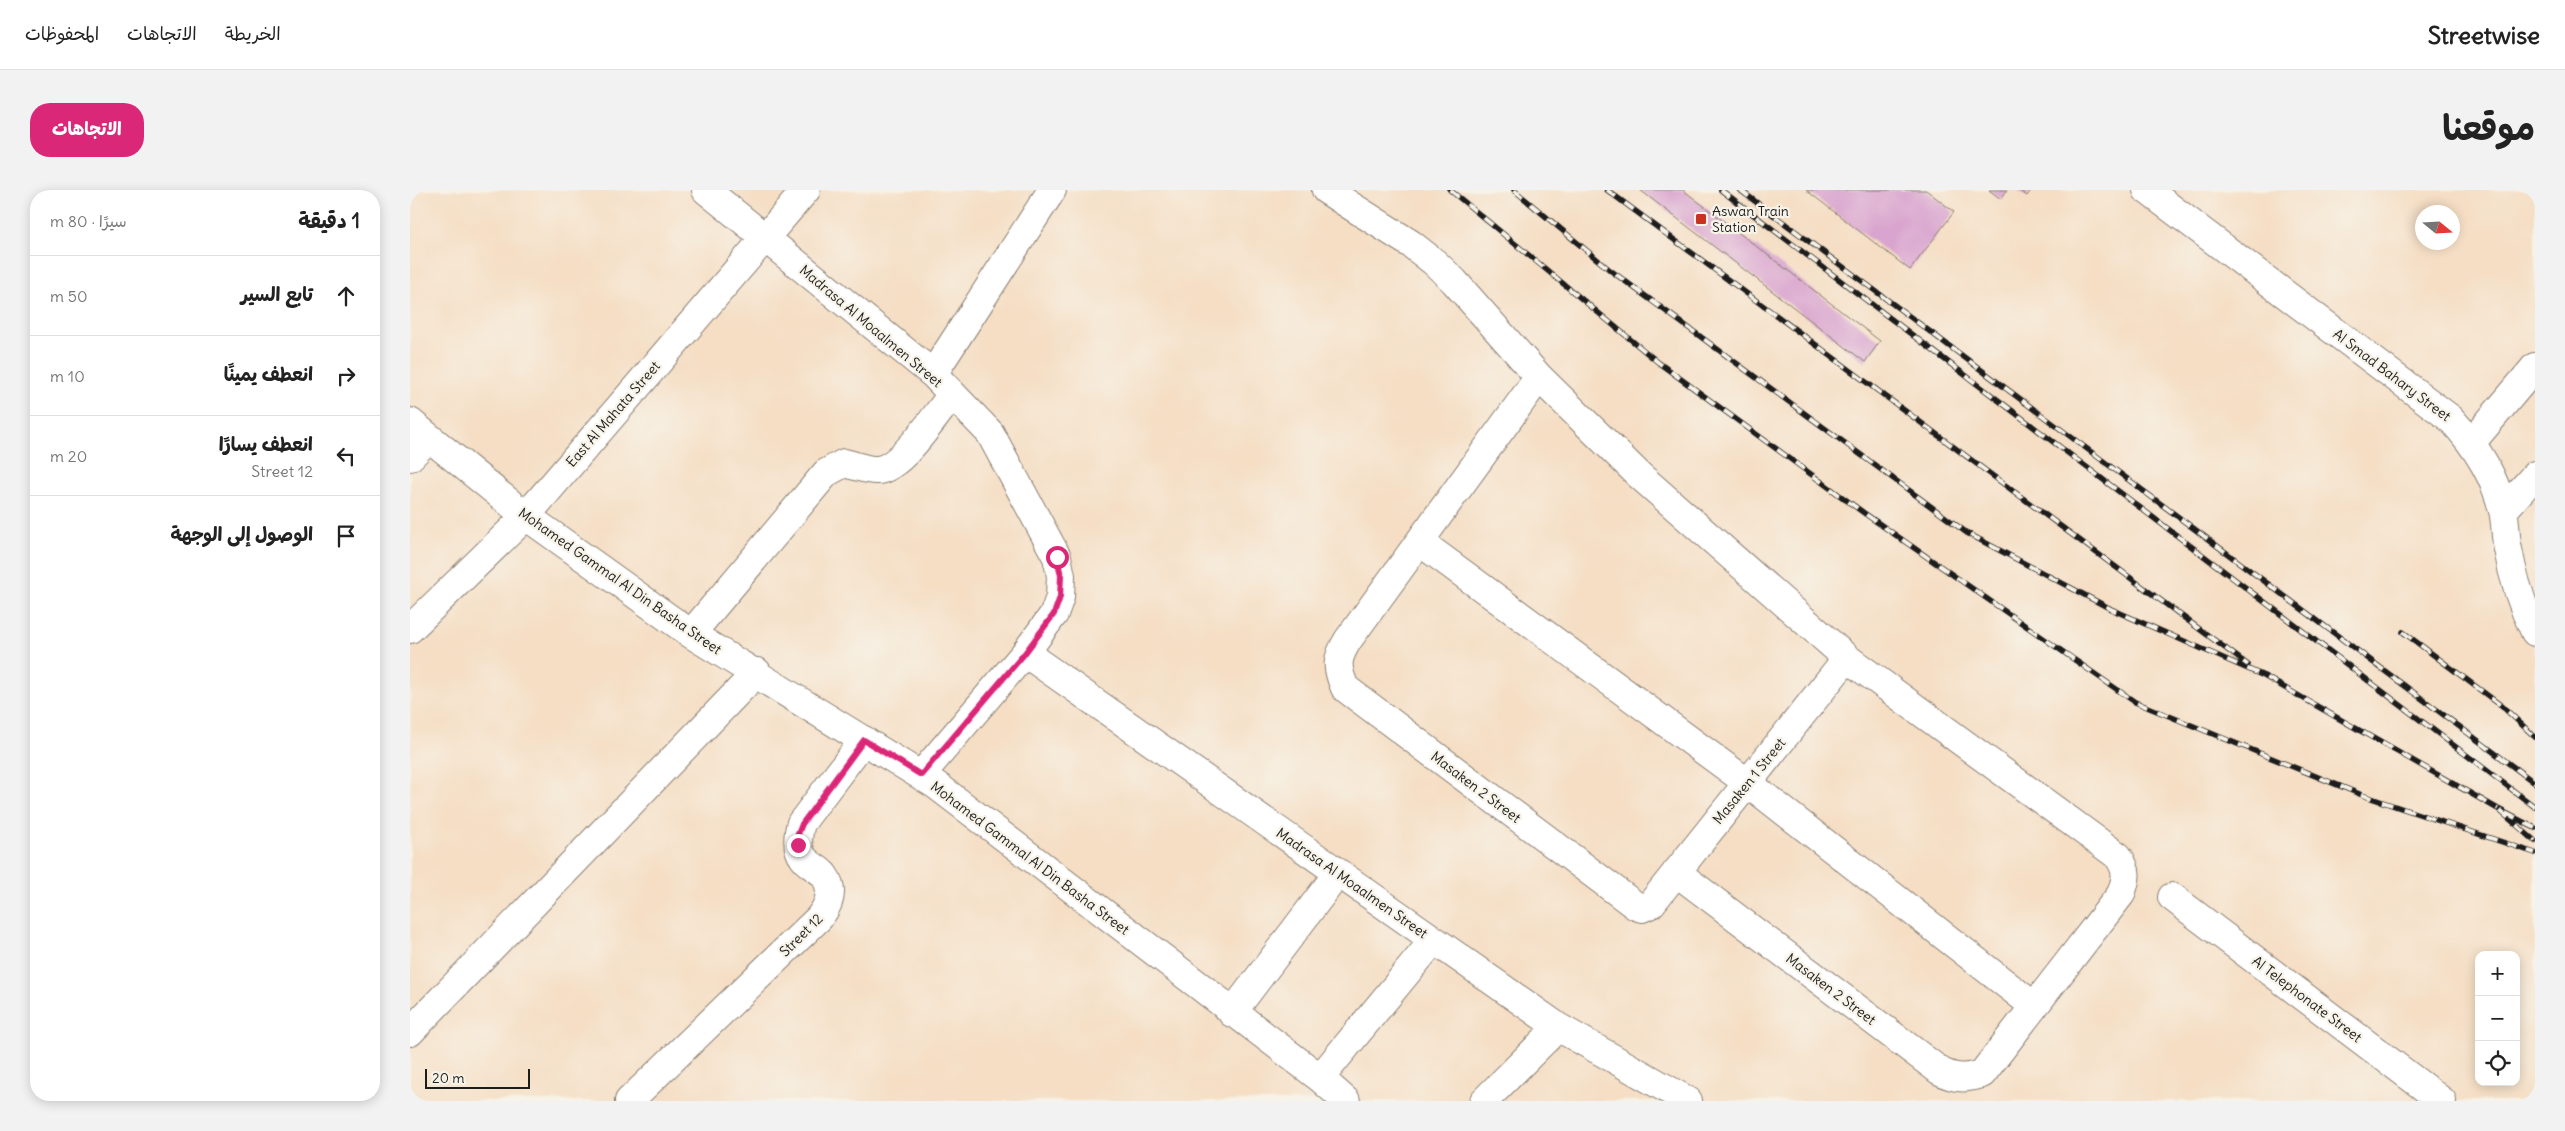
<!DOCTYPE html>
<html lang="ar">
<meta charset="utf-8">
<style>
body{margin:0;font-family:Delius,"Playpen Sans Arabic",sans-serif;background:#f2f2f2;color:#222;direction:rtl}
.controls{position:absolute;right:15px;bottom:15px;display:grid;overflow:hidden;border-radius:10px;box-shadow:0 2px 12px #0003}
.controls button{width:45px;height:45px;display:grid;place-items:center;padding:0;border:0;border-bottom:1px solid #e0e0e0;background:#fff;color:#222;font:25px sans-serif}
.compass{position:absolute;left:2005px;top:15px;width:45px;height:45px;border-radius:50%;background:#fff;box-shadow:0 2px 12px #0003;rotate:108deg}
.scale{position:absolute;left:15px;bottom:12px;width:105px;box-sizing:border-box;padding-left:5px;border:2px solid #1c1c1c;border-top:0;font-size:14px;line-height:18px;white-space:nowrap;color:#1c1c1c;-webkit-text-stroke:4px #f7f3e8;paint-order:stroke}
.stop{position:absolute;width:15px;height:15px;margin:-11px;border:4px solid #db2777;border-radius:50%;background:#fff}
.stop.end{background:#db2777;border-color:#fff;box-shadow:0 1px 5px #0008}
.list{margin:0;padding:0;list-style:none}
h2{display:flex;justify-content:space-between;align-items:center;height:65px;margin:0;padding:0 20px;font-size:21px}
h2 small{font-size:16px;font-weight:400;color:#767676}
.list li{display:grid;grid-template-columns:32px 1fr auto;gap:15px;align-items:center;box-sizing:border-box;height:80px;padding:0 20px;border-top:1px solid #e0e0e0}
.list b{display:block;font-size:19px;white-space:nowrap}
.list p{margin:0;font-size:16px;white-space:nowrap;color:#767676}
.list em{font-size:16px;font-style:normal;color:#767676}
.icon{flex:none;width:28px;height:28px;fill:none;stroke:currentColor;stroke-width:2;stroke-linecap:round;stroke-linejoin:round}
.map{position:relative;flex:none;width:2125px;height:911px;overflow:hidden;direction:ltr;border-radius:20px}
header{display:flex;align-items:center;gap:30px;box-sizing:border-box;height:70px;padding:0 25px;background:#fff;border-bottom:1px solid #e0e0e0}
header strong{font-size:24px}
nav{display:flex;gap:28px;margin-inline-start:auto;font-size:18px}
.intro{display:flex;align-items:center;justify-content:space-between;box-sizing:border-box;height:120px;padding:0 30px}
h1{margin:0;font-size:35px}
.button{padding:12px 22px;border-radius:20px;background:#db2777;color:#fff;font-size:18px;font-weight:700}
main{display:flex;gap:30px;padding:0 30px}
aside{flex:1;background:#fff;border-radius:20px;box-shadow:0 2px 12px #0003}
.map>svg:first-child{display:block}
</style>
<header>
<strong>Streetwise</strong>
<nav><a>الخريطة</a><a>الاتجاهات</a><a>المحفوظات</a></nav>
</header>
<div class="intro"><h1>موقعنا</h1><a class="button">الاتجاهات</a></div>
<main>
<div class="map">
<svg width="2125" height="911" viewBox="0 0 2125 911">
<rect width="100%" height="100%" fill="#f7f3e8"/>
<filter id="ink" filterUnits="userSpaceOnUse"><feTurbulence type="fractalNoise" baseFrequency=".02" numOctaves="2"/><feDisplacementMap in="SourceGraphic" scale="10" xChannelSelector="R" yChannelSelector="G"/><feConvolveMatrix kernelMatrix="1 2 1 2 8 2 1 2 1" color-interpolation-filters="sRGB"/></filter>
<filter id="wash" filterUnits="userSpaceOnUse"><feTurbulence type="fractalNoise" baseFrequency=".0096" numOctaves="4" result="noise"/><feDisplacementMap in="SourceGraphic" scale="20" xChannelSelector="R" yChannelSelector="G"/><feGaussianBlur stdDeviation="1.12" result="paint"/><feColorMatrix in="noise" values="0 0 0 0 0 0 0 0 0 0 0 0 0 0 0 0 0 1.4 0 .05"/><feComposite in="paint" operator="in"/></filter>
<g filter="url(#wash)">
<rect width="100%" height="100%" fill="#f5dec4"/>
<g id="blocks">
<!-- building -->
<path fill="#d9a4cf" d="M1230 0H1273L1470 151 1455 172Z
M1396 0H1516L1544 22 1500 80Z
M1579 0H1597L1591 9Z
M1608 0H1621L1617 6Z"/>
</g>
</g>
<g filter="url(#ink)">
<use href="#blocks" fill-opacity="0" stroke="#887d70" stroke-width="1"/>
<g fill="none" stroke-linecap="round" stroke-linejoin="round">
<!-- minor casing -->
<g stroke="#887d70" stroke-width="30">
<path id="minor" d="M296 0 523 184 580 243 647 367 651 386 650 407 644 424 615 463 511 585
M916 0 1001 54 1024 72 1044 91 1129 187 1229 285 1437 468 1708 666C1718 681 1717 687 1711 704L1572 884C1556 889 1545 889 1530 881L1266 682
M1737 0 2041 229C2065 255 2085 286 2093 321 2096 333 2095 347 2098 359 2103 388 2112 416 2125 442
M523 184 642 0
M1129 187 938 450C926 469 926 477 935 498L1226 716 1232 718 1241 714 1437 468
M0 232 116 326 281 444 526 595 910 888 936 911
M2062 252 2125 177
M0 267 18 249
M2093 321 2125 285
M1010 352 1338 593 1624 816
M0 439 116 326 396 0
M281 444 416 283 434 273C444 275 458 281 468 280 492 278 526 224 542 205
M615 463 1148 837 1278 911
M1762 707 2032 911
M822 823 928 683
M0 842 347 482
M910 888 1023 751
M219 911 409 728C419 715 425 700 414 685 408 678 398 675 393 667 386 658 388 644 391 633L454 550
M1074 911 1148 837"/>
</g>
<!-- minor -->
<use href="#minor" stroke="#fff" stroke-width="28"/>
<!-- rail casing -->
<g stroke="#1c1c1c" stroke-width="5.5">
<path id="rail" d="M1040 0 1249 173 1454 323 1725 512 1952 605 2125 663
M1104 0 1200 80 1557 343 1701 419 1854 486 2088 619
M1197 0 1838 475
M1311 0 2125 617
M1330 0 2125 593
M1993 442 2093 517 2125 547
M2125 638 2088 619 2125 651"/>
</g>
<!-- rail -->
<use href="#rail" stroke="#f7f3e8" stroke-width="4" stroke-dasharray="11" stroke-linecap="butt"/>
</g>
</g>
<g fill="none" stroke-linecap="round" stroke-linejoin="round" filter="url(#ink)">
<!-- route -->
<path stroke="#db2777" stroke-width="6" d="M388 655V644L392 634 454 550 511 585 615 463 644 424 650 407 651 386 647 367"/>
</g>
<!-- markers -->
<rect fill="#c8321e" stroke="#f7f3e8" stroke-width="2" x="1285" y="23" width="12" height="12" rx="2.5"/>
<g text-anchor="middle" dominant-baseline="central" stroke-width="4.5" stroke-linejoin="round" paint-order="stroke">
<!-- poi labels -->
<g font-size="14" fill="#1c1c1c" stroke="#f7f3e8" text-anchor="start">
<text x="1302" y="21">Aswan Train<tspan x="1302" dy="16">Station</tspan></text>
</g>
<!-- street labels -->
<g font-size="14" fill="#1c1c1c" stroke="#f7f3e8">
<text transform="translate(461 136) rotate(40)">Madrasa Al Moaalmen Street</text>
<text transform="translate(1982 185) rotate(37)">Al Smad Bahary Street</text>
<text transform="translate(203 224) rotate(-49)">East Al Mahata Street</text>
<text transform="translate(210 391) rotate(35)">Mohamed Gammal Al Din Basha Street</text>
<text transform="translate(1339 591) rotate(-51)">Masaken 1 Street</text>
<text transform="translate(1066 597) rotate(37)">Masaken 2 Street</text>
<text transform="translate(620 668) rotate(37)">Mohamed Gammal Al Din Basha Street</text>
<text transform="translate(942 693) rotate(35)">Madrasa Al Moaalmen Street</text>
<text transform="translate(391 745) rotate(-45)">Street 12</text>
<text transform="translate(1421 799) rotate(37)">Masaken 2 Street</text>
<text transform="translate(1897 809) rotate(37)">Al Telephonate Street</text>
</g>
</g>
</svg>
<div class="controls">
<button>+</button>
<button>−</button>
<button><svg class="icon" aria-label="locate" viewBox="0 0 24 24"><circle cx="12" cy="12" r="6"/><path d="M12 2v4M12 18v4M2 12h4M18 12h4"/></svg></button>
</div>
<svg class="compass" viewBox="-18 -18 36 36"><path d="M0-13l5 13h-10z" fill="#e53935"/><path d="M0 13l5-13h-10z" fill="#767676"/></svg>
<div class="scale">20 m</div>
<div class="stop" style="left:647px;top:367px"></div>
<div class="stop end" style="left:388px;top:655px"></div>
</div>
<aside>
<h2>1 دقيقة<small>سيرًا · 80 m</small></h2>
<ul class="list">
<li><svg class="icon" aria-label="ahead" viewBox="0 0 24 24"><path d="M12 20V5M6 11l6-6 6 6"/></svg><div><b>تابع السير</b></div><em>50 m</em></li>
<li><svg class="icon" aria-label="right" viewBox="0 0 24 24"><path d="M7 20v-9h11M14 6l5 5-5 5"/></svg><div><b>انعطف يمينًا</b></div><em>10 m</em></li>
<li><svg class="icon" aria-label="left" viewBox="0 0 24 24"><path d="M17 20v-9H6M10 6l-5 5 5 5"/></svg><div><b>انعطف يسارًا</b><p>Street 12</p></div><em>20 m</em></li>
<li><svg class="icon" aria-label="arrive" viewBox="0 0 24 24"><path d="M6 21V4h12l-3 4 3 4H6"/></svg><div><b>الوصول إلى الوجهة</b></div></li>
</ul>
</aside>
</main>
